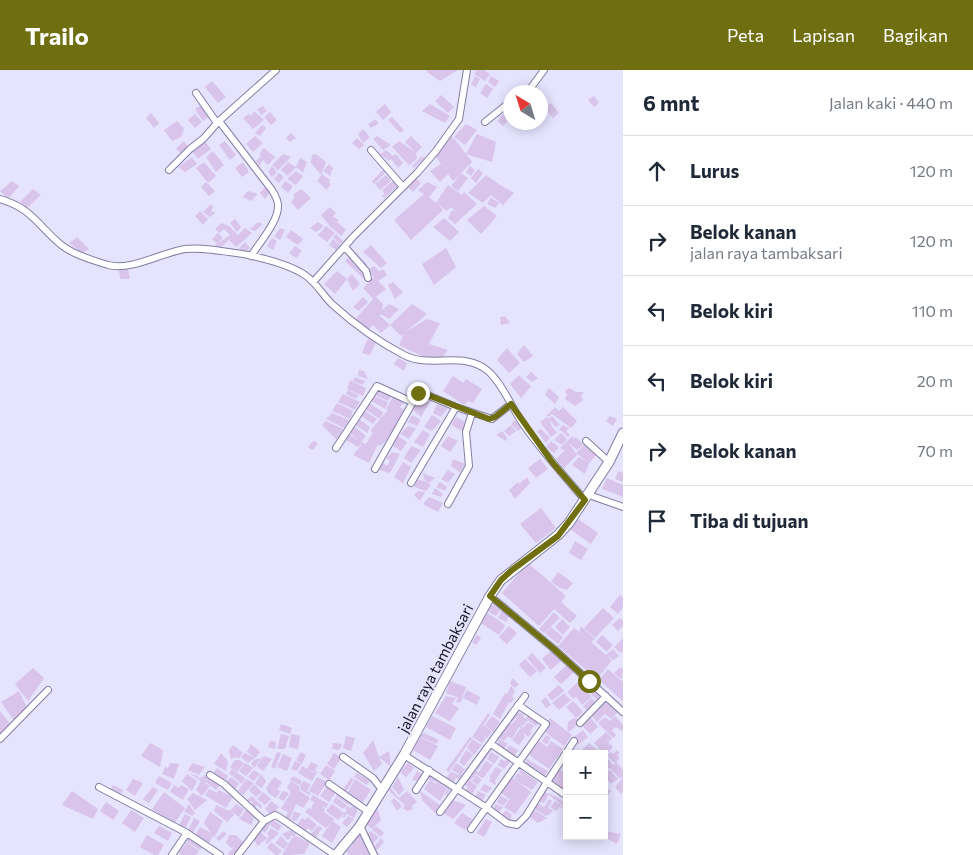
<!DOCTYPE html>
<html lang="id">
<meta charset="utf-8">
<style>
body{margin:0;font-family:Commissioner,sans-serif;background:#f6f6f7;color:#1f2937}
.controls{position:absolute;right:15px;bottom:15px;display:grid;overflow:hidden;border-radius:0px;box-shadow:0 2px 12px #0003}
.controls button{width:45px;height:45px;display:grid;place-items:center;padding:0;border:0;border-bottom:1px solid #e0e1e3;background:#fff;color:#1f2937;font:25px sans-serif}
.compass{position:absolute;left:503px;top:15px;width:45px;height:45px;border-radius:50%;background:#fff;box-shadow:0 2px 12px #0003;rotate:322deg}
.stop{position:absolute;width:15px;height:15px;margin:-11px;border:4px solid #6f6e10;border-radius:50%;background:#fff}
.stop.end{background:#6f6e10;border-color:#fff;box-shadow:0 1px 5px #0008}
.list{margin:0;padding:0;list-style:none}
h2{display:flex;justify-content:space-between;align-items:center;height:65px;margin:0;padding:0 20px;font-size:21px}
h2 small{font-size:16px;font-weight:400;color:#747a83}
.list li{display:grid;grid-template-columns:32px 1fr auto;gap:15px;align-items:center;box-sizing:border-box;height:70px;padding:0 20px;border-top:1px solid #e0e1e3}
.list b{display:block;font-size:19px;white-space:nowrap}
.list p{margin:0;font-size:16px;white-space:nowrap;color:#747a83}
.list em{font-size:16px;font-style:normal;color:#747a83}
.icon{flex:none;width:28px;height:28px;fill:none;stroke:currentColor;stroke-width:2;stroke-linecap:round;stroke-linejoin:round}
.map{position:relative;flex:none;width:623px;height:785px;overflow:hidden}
header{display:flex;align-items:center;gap:30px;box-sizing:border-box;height:70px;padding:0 25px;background:#6f6e10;color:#fff}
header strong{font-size:24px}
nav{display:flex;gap:28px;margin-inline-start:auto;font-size:18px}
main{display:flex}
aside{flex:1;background:#fff}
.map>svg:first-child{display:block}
</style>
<header>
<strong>Trailo</strong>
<nav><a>Peta</a><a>Lapisan</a><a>Bagikan</a></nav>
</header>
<main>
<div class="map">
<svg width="623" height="785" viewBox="0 0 623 785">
<rect width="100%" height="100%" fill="#e5e3fd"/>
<!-- building -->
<path fill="#d9c4eb" d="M428 0H458L440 11 427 2Z
M477 0H484L490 4 485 11 474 4Z
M475 6 480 9 476 17 471 15Z
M491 6 499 11 495 17 488 12Z
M212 11 226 27 218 33 205 17Z
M486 14 493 19 487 28 480 23Z
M441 25 454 37 448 43 435 31Z
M594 26 599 33 594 37 588 30Z
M551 33 559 43 553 48 545 38Z
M202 34 210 46 203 51 195 39Z
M385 34 391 42 383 50 376 42Z
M430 34 450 46 445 53 422 41Z
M263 36 267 41 261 45 257 39Z
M254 41 264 50 253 59 243 48 249 44 251 46Z
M270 42 277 50 271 55 264 47Z
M151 43 159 53 154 58 146 48Z
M195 44 202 52 195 58 188 50Z
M503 44 509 50 503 56 497 51Z
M392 47 404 60 400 63 388 50Z
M376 49 378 54 371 58 368 54Z
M177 51 184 58 181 67 172 71 164 60Z
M466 54 477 60 465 75 454 67Z
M262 55 266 58 260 66 255 63Z
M363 59 370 67 363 73 358 64Z
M291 63 296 68 290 72 286 68Z
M477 64 496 72 492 92 466 84Z
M451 65 453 68 452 70 454 68 472 92 453 111 448 104 440 112 430 101 441 94 434 84Z
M255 66 263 73 253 82 246 74Z
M377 66 391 75 383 80 373 69Z
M411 66 422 77 416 83 405 72Z
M357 68 364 75 359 79 352 73Z
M203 69 211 79 198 89 190 79Z
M184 71 189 78 182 84 176 79Z
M225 71 236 85 230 90 219 75Z
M399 71 416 83 417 89 409 95 392 77Z
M264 78 275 87 268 95 263 90 259 96 256 91 261 86 259 84Z
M386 80 393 86 396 84 403 93 398 98 391 89 389 91 380 84Z
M213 81 224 95 216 102 206 87Z
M283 84 291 87 278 100 272 95Z
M316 84 326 92 321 105 311 93 312 85Z
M422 86 425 89 414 98 412 96Z
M192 87 197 94 185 102 178 97Z
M300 88 307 92 303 103 296 97Z
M204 92 216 106 208 113 196 98Z
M243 92 249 102 242 107 235 98Z
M288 92 296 97 288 106 281 100Z
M329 94 333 98 330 106 323 101Z
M272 96 277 102 272 107 268 102Z
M470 96 475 100 471 106 466 102Z
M478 99 483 103 476 113 471 108Z
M383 100 385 103 374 114 372 111Z
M296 101 303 106 296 115 287 109Z
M279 103 284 107 279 113 274 109Z
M461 103 468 108 458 121 451 116Z
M322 104 330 110 329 113 331 114 327 120 317 111Z
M386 105 391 111 380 120 375 114Z
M486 105 500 115 514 123 503 135 491 125 483 133 468 123Z
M416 109 421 113 413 122 408 117Z
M12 111 19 116 8 129 0 121Z
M285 111 293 116 288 123 281 117Z
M393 111 398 116 384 128 382 126 385 124 382 120Z
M206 112 215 121 209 126 201 117Z
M427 112 437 117 429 127 436 133 448 115 462 125 464 122 477 134 455 154 448 148 452 140 458 144 451 137 447 141 438 134 443 140 411 170 394 150 424 124 418 120Z
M265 117 272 120 265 129 260 123Z
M33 119 41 125 27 138 20 132Z
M301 119 311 128 298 140 291 132 294 129V124Z
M248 121 258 124 251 131 243 127Z
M491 127 499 133 495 138 487 134Z
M211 134 213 137 211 141 215 143 210 147 203 142Z
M484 136 497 146 481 164 467 150Z
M330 137 336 143 333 146 339 151 337 152 346 160 341 166 333 159 336 155 332 159 321 145Z
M200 141 208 149 203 155 195 146Z
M444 148 459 162 450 171 433 157Z
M235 149 241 157 237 162 230 153Z
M258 152 263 154 255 161 250 159Z
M318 152 324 156 316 162 310 158Z
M221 153 229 156 238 165 245 158 252 163 236 177 229 170 220 178V176L218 178 215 175 217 174 212 169 218 163 223 168 217 174 230 165 224 159 219 163 215 159Z
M326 156 335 163 327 172 318 165Z
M280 158 285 160 280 170 274 167Z
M291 160 303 169 298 175 286 167Z
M336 164 343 171 340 174 333 167Z
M77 167 89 179 82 183 69 173Z
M272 168 277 171 273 180 267 176Z
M333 169 340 175 336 180 329 175Z
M245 172 250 178 243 184 239 178Z
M371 175 387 193 381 198 363 182Z
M295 176 302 181 296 188 289 183Z
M446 178 456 197 434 215 422 194Z
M354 181 367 194 366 211 345 191Z
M374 196 379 201 383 199 387 205 378 211 386 219 376 227 383 234 382 240 389 234 399 239 389 249 381 244 380 246 390 255 381 263 373 255 367 261 353 252 373 229 363 218 374 207 367 200Z
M128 198 130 209H120L119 200Z
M337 201 347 209 335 224 324 214Z
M352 204 360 214 353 221 347 209Z
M393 212 403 222 395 229 388 215Z
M363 227 368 232 359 241 353 237Z
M412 234 427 244 401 266 390 255Z
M505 246 510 253 501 255 500 247Z
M427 249 440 253 429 274 448 280 440 291 422 286 399 275 404 263Z
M370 267 377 270 370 285 362 283 367 270 374 272 368 270Z
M524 275 533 286 524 292 517 284Z
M507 278 520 293 509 303 497 290Z
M398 288 407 293 404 301 394 294Z
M359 300 364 301 368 309 358 306Z
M531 302 538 308 532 312 526 307Z
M519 305 531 316 521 328 510 314Z
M453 306 463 313 466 309 482 319 473 333 468 331 464 335 443 321Z
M355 307 365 311 363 315 353 311Z
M350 310 366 318 363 326 347 319Z
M549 318 559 327 555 334 545 325Z
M569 318 576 322H584L581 326 583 330 575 336 565 329 567 325 565 321Z
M348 320 358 325 356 329 346 324Z
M376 320 391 326 388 331 373 324Z
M343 324 360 332 355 340 338 332Z
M372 325 388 332 385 339 370 330Z
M394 325 404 333 400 337 404 340 387 370 380 376 378 374 369 393 353 385 363 373 358 377 344 369 348 363 359 371 349 362 353 355 366 366 361 372 366 374 373 362 370 361 388 340 386 339Z
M421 328 430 332 421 347 413 340Z
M337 333 353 341 350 349 332 341Z
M369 333 383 342 380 349 365 339Z
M437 334 448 338 441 347 433 343Z
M555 337 559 341 563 337 577 351 571 358 552 344 549 347 546 346Z
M365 341 377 349 373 354 361 346Z
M332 343 349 350 344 358 326 349Z
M412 345 421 350 417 356 408 352Z
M432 345 441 351 432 361 424 357Z
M552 346 560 355 556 357 548 349 555 361 558 362 551 367 540 352 547 347 548 349Z
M610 346 617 349 613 356 606 351Z
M456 347 469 354 466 363 451 355Z
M359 349 370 357 367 363 356 355Z
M515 350 522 358 518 361 511 354Z
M326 351 343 359 337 370 322 355Z
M511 355 516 361 509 366 504 361Z
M563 355 569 358 566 361 570 365 568 367 559 359Z
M408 356 416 358 409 369 400 364Z
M541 359 550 368 546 373 537 361Z
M423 360 430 364 423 377 414 372Z
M502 361 507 368 506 371 496 365Z
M561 363 567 369 562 375 554 370Z
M398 366 407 372 401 381 393 376Z
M448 366 458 371 450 382 441 376Z
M572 366 574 368 576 367 583 375 577 380 569 373 577 385 564 398 556 389 565 380H563L560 378Z
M313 371 318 373 313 380 308 377Z
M551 371 559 377 554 383 546 377Z
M585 374 597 384 589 393 585 404 572 395 579 387 589 393 576 383Z
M411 376 421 380 411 393 404 388Z
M392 382 400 384 390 403 379 400 383 393 387 396 390 391 386 388Z
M453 389 465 394 460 403 451 396Z
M540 389 548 399 536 408 528 398Z
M403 392 411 397 403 413 394 407Z
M448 400 455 404 448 413 441 409Z
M618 401 623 403V412L615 409Z
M423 403 435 408 429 413 424 409Z
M527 407 530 413 515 429 509 420 518 412 519 414Z
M607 408 623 415V427L602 419Z
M417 410 425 411 431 415 426 421 414 417Z
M440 412 447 417 445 421 436 417Z
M435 418 443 424 441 427 432 424Z
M418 421 425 422 420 431 414 425Z
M429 427 443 433 438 442 423 434Z
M541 438 556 458 536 473 520 454Z
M578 449 598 463 591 474 570 459Z
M575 471 588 479 581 490 569 483Z
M528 493 566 526 561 532 577 546 570 553 554 539 539 556 502 523Z
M558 502 573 513 567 520 560 518 551 512Z
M620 525 623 528V537L618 544 610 537Z
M491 534 500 540 496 546 487 541Z
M603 538 614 548 595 568 584 558Z
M502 541 509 546 506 552 498 548Z
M486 542 505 555 499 565 479 552Z
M554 542 560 548 544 563 539 559Z
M620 548 623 551V556L618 561 612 555Z
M562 549 570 557 563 565 555 557Z
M509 556 517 563 507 574 499 567Z
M581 556 595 569 591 572 606 585 613 579 619 586 614 590 606 585 612 590 597 609 558 576 574 558 583 565 579 561Z
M551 557 563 567 558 574 545 563Z
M477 565 481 568 476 575 472 572Z
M602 565 613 575 607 582 596 572Z
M623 568V580L621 583 614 577Z
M552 580 562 590 551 600 542 589Z
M532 583 546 598 540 603 527 588Z
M525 589 537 601 530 607 519 595Z
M568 594 574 602 561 614 554 607Z
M620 597 623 599 622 608 621 609 614 603Z
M33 598 44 608 28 631 15 614Z
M608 599 623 612V631L599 610Z
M512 608 519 614 515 618 510 614Z
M450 611 466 617 461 632 456 633 458 628 461 629 446 623Z
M578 612 582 616 581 618 583 617 592 627 582 635 576 627 573 629 567 622Z
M559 615 564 621 552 631 547 625Z
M511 616 515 621 512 627 514 628 511 633 509 632 500 649 493 644 505 623 507 624Z
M596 619 604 625 599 631 591 625Z
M467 620 480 627 477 635 463 628Z
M19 621 29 642 15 652 1 632Z
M564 623 571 630 559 640 552 633Z
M446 626 456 628 452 634 459 638 450 651 435 643Z
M546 627 551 635 546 638 541 631Z
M592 628 596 634 587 641 583 636Z
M606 628 620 640 611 649 605 644 597 652 589 643Z
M573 631 583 642 576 648 566 637Z
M0 641 11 655 0 668Z
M513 641 524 644 523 647 526 649 528 645 539 653 536 656 528 650 523 656 520 655 523 658 528 652 534 656 530 661 532 663 528 667 524 663 525 667 519 675 512 670 521 658 519 657 520 655 512 669 508 666 504 671 499 668 497 670 494 668 501 664 510 653 511 654 514 652 519 644 512 652 510 651Z
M585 642 586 643 576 652 575 657 569 662 567 659 568 652 574 648 577 649Z
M488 643 490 645 481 658 484 655 492 662 487 668 479 662 486 668 482 673 472 667Z
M588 644 598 657 590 664 579 652Z
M432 646 456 658 450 670 426 657Z
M492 646 500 652 493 662 485 655Z
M615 646 623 655V660L621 661 616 657 612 660 616 665 613 668 598 653 605 647 610 651Z
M550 648 572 665 564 676 545 662 543 657Z
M281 654 292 658 290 664 279 660Z
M583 660 588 667 578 675 573 668Z
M606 662 612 668 608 672 613 677 604 687V684H601L603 682 594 673Z
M424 663 439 670 436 674 419 666Z
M281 664 289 666 285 679H277Z
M291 664 300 666 298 679 289 677Z
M546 665 551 667 547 675 542 671Z
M346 666 355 668 351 681 343 678Z
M420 667 438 676 430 690 413 680Z
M470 667 472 668 449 702 446 700Z
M472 669 482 675 474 685 467 678Z
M499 669 508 674 502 681 495 676 498 672 500 673 498 671Z
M373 670 379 687 389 681 391 697 379 687 382 694 374 701 363 683Z
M270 671 276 672 275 679 268 677Z
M539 671 547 677 551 671 563 679 549 699 529 685Z
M150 673 163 680 160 697 141 686Z
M333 673 342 674 339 680 332 679Z
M589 673 598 681 596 684H578Z
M251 674 260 682 255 688 248 693 241 687 245 683 255 688 247 682Z
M488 674 493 678 477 701V697L482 690Z
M233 675 243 683 238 689 237 687 231 689 229 680Z
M509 675 518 680 513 688 505 683Z
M466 680 473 685 464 696 459 692Z
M617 680 620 683 617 685 620 688 616 692 614 689 623 700V707L620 709 610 698 609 699 604 692 606 686 613 695 615 694 607 685 611 682 613 684Z
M277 682 281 683 275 699 271 697Z
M301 682 306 685 302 694 296 690Z
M491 682 499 687 494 694 487 689Z
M221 683 228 691 226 701 214 694Z
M334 683 339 686 341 683 344 684 334 699 327 694Z
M283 684 292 688 287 701 277 697Z
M264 686 272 689 263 701 257 696Z
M262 688 254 698 251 694 254 690Z
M501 689 505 691 507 690 511 691 504 699 498 695Z
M527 689 548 701 542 709 523 696Z
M235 690H239L244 693 237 702 230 697Z
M295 691 301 694 297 701 291 699Z
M486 691 493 695 484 707 482 708 476 704 470 711 477 716 472 724 466 720 468 717 462 713 468 704 471 706 476 699 478 703Z
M311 692 318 695 314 702 307 699 314 703 316 700 317 702 312 711 298 703 302 696 307 699Z
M170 693 179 694 174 709 162 704 165 697 168 698Z
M192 693 205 697 199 705 188 700Z
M245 693 253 698 246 706 239 701Z
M408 693 414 698 406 707 400 702Z
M456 693 465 699 459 709 456 708 453 713 446 708 451 701 458 705 459 704 452 700Z
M326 695 335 701 329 710 320 704Z
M496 697 502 700 495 711 494 710 496 713 495 715 489 711 491 708 489 707Z
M557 697 567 704V730L544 715Z
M217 698 228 706 224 712 213 704Z
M232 699 245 708 242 714 229 703Z
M254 700 260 704 254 711 248 707Z
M521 700 538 712 532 720 520 713 523 710 520 713 514 709 518 703 525 707 519 702Z
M610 700 618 709 611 714 604 706V704Z
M417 701 422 704 417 711 412 710Z
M189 703 198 706V708H200L205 705 208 708 206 711 212 705 221 714 216 720 206 712 205 713 210 716 202 726 196 720 201 711Z
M357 703 370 711 367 715 354 707Z
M429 703 452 716 446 726 445 724 448 719 436 711 435 712 426 708Z
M187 704 197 711 192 721 182 711Z
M261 704 266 711 262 718 255 714Z
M476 705 482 710 477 715 472 711Z
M159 706 172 713 168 720 155 713Z
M293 706 302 711 300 715 290 710Z
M231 707 239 713 235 720 226 712Z
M274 707 282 712 277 720 281 721 276 728 269 724 266 718Z
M317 707 327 712 318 726 309 721Z
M398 707 404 720 399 725 392 717Z
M511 707 531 722 515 744 504 737 511 728 509 729 500 722Z
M351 708 354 709 346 722 341 720 344 718Z
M623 708V721L621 724 615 717Z
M133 709 143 713 135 726 126 720Z
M246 709 254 713 243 725 238 721Z
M355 709 371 720 361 735 347 724Z
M430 710 435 714 437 712 447 719 440 731 424 719Z
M291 711 299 716 300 721 310 728 303 738 296 734 289 751H283L288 742 281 739 291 722 287 718Z
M304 711 311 715 307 721 311 723 309 725 301 720 300 716Z
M254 714 262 722 256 727 249 720Z
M484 714 492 718 487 723 480 720Z
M113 715 123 720 117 731 108 725Z
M174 715 179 718 181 715 189 719 183 730 170 722Z
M327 716 336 722 329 732 320 726Z
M604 716 611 721 604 730Z
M153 717 158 720 149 733 143 729Z
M390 717 399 728 407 721 417 732 412 736 413 739 407 741 403 738 405 735 389 721Z
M209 719 217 723 219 720 233 727 226 738 205 725Z
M417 719 440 735 435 743 423 731 420 723 416 720Z
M72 721 98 739 93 749 62 735Z
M283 721 289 723 284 731 278 728Z
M478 721 486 725 482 731 475 727Z
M542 721 549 724 544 733 536 731Z
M164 722 185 738 174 754 152 739Z
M263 722 271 729 265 735 257 729Z
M338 722 353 733 351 736 336 726Z
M193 723 207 730 195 740 187 729Z
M549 723 567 734V735L559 739 562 735 549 725Z
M313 725 328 734 326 738 320 735 325 739 324 742 334 749 326 758 305 742 308 738 311 739 314 732 310 730Z
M252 726 262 736 261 739 257 735 253 740 249 736 253 732 252 731 249 732 247 730Z
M501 726 508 730 503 736 497 732Z
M336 727 347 735 343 739 333 732Z
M394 728 402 736 397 741 391 731Z
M549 729 552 731 548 738 554 741 546 746 531 737 534 731 544 737Z
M452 730 466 735 453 749 443 743Z
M271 731 279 737 271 745 265 739Z
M555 731 561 735 556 741 550 737Z
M106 732 119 741 113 750 100 741Z
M189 734 195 743 192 746 184 741Z
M236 734 244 739 239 747 230 741Z
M332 734 342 741 341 742H345L338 750 326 741Z
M496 734 503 737 498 744 492 740Z
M216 735 230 741 234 745 227 752 214 741Z
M353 735 358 739 354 748 347 744 344 748 342 747 347 740 345 738 347 736 351 738Z
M377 738 381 750 372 759 366 754Z
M532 739 547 748 538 753 528 746Z
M131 740 144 748 135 762 122 753Z
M246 740 255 746 251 755 239 749Z
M506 740 512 745 509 752 501 746Z
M294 741 301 744 296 751 291 750Z
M210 742 223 751 214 768 213 766 209 773 195 766 200 757 211 763 204 753Z
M462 743 473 750 465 760 454 753Z
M185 744 191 747 185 759 179 755Z
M348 746 354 749 347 757 342 753Z
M308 747 317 755 312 761 308 758 301 766 293 761 302 748 305 750Z
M194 748 200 751 193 763 188 760Z
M272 749 282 756 278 761 270 755 265 763 260 759 265 752Z
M486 749 492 752 484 767 477 763Z
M332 751 341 757 332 773 322 766Z
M159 756 172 763 168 771 154 763Z
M318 756 322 758 315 769 310 765Z
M376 756 384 763 381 767 372 760Z
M271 758 279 763 267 774 265 773 269 766 267 764Z
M258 760 267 768 263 772 261 771 262 772 258 776 252 768Z
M291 760 296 764 294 767 292 765 288 770 282 764Z
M224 761 227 764 219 771 216 768Z
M359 761 364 768 370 761 379 767 371 776 373 778 381 768 384 772 376 781 380 785H349L346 781 353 775 349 771Z
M606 761 621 764 617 774 604 767Z
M147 765 164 775 158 785H154L140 777Z
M229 765H236L246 775 234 785H229L228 783 234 777 231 778 226 773Z
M188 766 202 776 200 780 185 770Z
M281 766 288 774 284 779 275 773Z
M296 766 310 773 304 784 290 785 287 780 290 785H282L292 768Z
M187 772 199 781 196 785H181L179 783Z
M271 772 282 781 278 785H276L267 778Z"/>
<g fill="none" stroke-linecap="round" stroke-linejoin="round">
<!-- street casing -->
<g stroke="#827ea4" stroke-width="8">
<path id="street" d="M525 22 530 19 544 0
M196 23 217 53
M219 51 272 120C275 125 278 130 278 135 279 151 259 173 251 186
M485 52 510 32
M371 80 403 117
M169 100 190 79 203 69 219 51 276 0
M0 129C31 138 37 154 59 173 71 184 92 190 108 195 131 201 161 183 185 179 205 177 228 182 248 185 267 189 290 195 305 205 317 213 323 226 333 235 354 254 379 272 404 285 431 299 463 280 488 301 502 313 512 338 523 354 541 380 564 406 585 430
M345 177 366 201 368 208
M314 211 353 167 417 103 436 81 459 49 467 0
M586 371 609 392
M336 378 377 316 412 332
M375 399 418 323 420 322 456 337
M411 413 456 337 492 349 511 334
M589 425 623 437
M448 434 469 396 466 362 472 343
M490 526 554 579 623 642
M580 653 606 626
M0 669 48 620
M404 685 487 738 507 753 517 755 526 746 547 712 491 674
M343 687 373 708 382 720
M210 705 224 714 264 751 275 745 279 747 335 785
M329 714 369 742
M99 717 187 763 220 785
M416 720 429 700
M567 726 547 712 574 671
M440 742 525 626
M360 756 374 785
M471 759 546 654 518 635
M172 785 187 763
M238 785 264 751"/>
</g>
<!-- secondary casing -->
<g stroke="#827ea4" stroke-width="11">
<path id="secondary" d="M336 785 360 756 404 685 490 526 501 510 558 465 569 453 609 392 623 363"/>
</g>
<!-- street -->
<use href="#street" stroke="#fff" stroke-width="6"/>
<!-- secondary -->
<use href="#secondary" stroke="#fff" stroke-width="9"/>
</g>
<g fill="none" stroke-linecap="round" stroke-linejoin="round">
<!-- route -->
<path stroke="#6f6e10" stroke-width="6" d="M418 323 420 322 489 349 495 347 511 334 552 392 585 430 558 466 512 500 501 510 490 526 554 579 589 611"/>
</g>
<g text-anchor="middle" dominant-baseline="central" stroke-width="4" stroke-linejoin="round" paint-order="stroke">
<!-- street labels -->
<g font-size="15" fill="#161422" stroke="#e5e3fd">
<text transform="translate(435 598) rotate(-62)">jalan raya tambaksari</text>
</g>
</g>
</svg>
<div class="controls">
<button>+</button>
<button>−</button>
</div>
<svg class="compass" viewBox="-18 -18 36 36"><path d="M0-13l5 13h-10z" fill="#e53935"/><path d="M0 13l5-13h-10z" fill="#747a83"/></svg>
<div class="stop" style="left:589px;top:611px"></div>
<div class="stop end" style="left:418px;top:323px"></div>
</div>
<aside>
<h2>6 mnt<small>Jalan kaki · 440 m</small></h2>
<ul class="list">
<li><svg class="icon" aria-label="ahead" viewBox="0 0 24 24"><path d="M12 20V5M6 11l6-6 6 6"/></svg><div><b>Lurus</b></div><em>120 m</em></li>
<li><svg class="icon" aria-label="right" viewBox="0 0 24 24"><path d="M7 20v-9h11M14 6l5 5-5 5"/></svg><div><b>Belok kanan</b><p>jalan raya tambaksari</p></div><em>120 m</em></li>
<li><svg class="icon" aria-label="left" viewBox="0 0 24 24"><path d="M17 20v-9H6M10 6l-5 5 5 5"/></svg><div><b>Belok kiri</b></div><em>110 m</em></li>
<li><svg class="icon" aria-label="left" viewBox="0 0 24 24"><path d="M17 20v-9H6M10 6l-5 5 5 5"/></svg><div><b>Belok kiri</b></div><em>20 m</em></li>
<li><svg class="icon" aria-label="right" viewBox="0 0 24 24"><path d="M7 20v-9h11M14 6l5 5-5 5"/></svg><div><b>Belok kanan</b></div><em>70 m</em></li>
<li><svg class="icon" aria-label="arrive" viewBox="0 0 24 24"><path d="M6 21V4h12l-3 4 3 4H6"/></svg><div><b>Tiba di tujuan</b></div></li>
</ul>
</aside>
</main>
